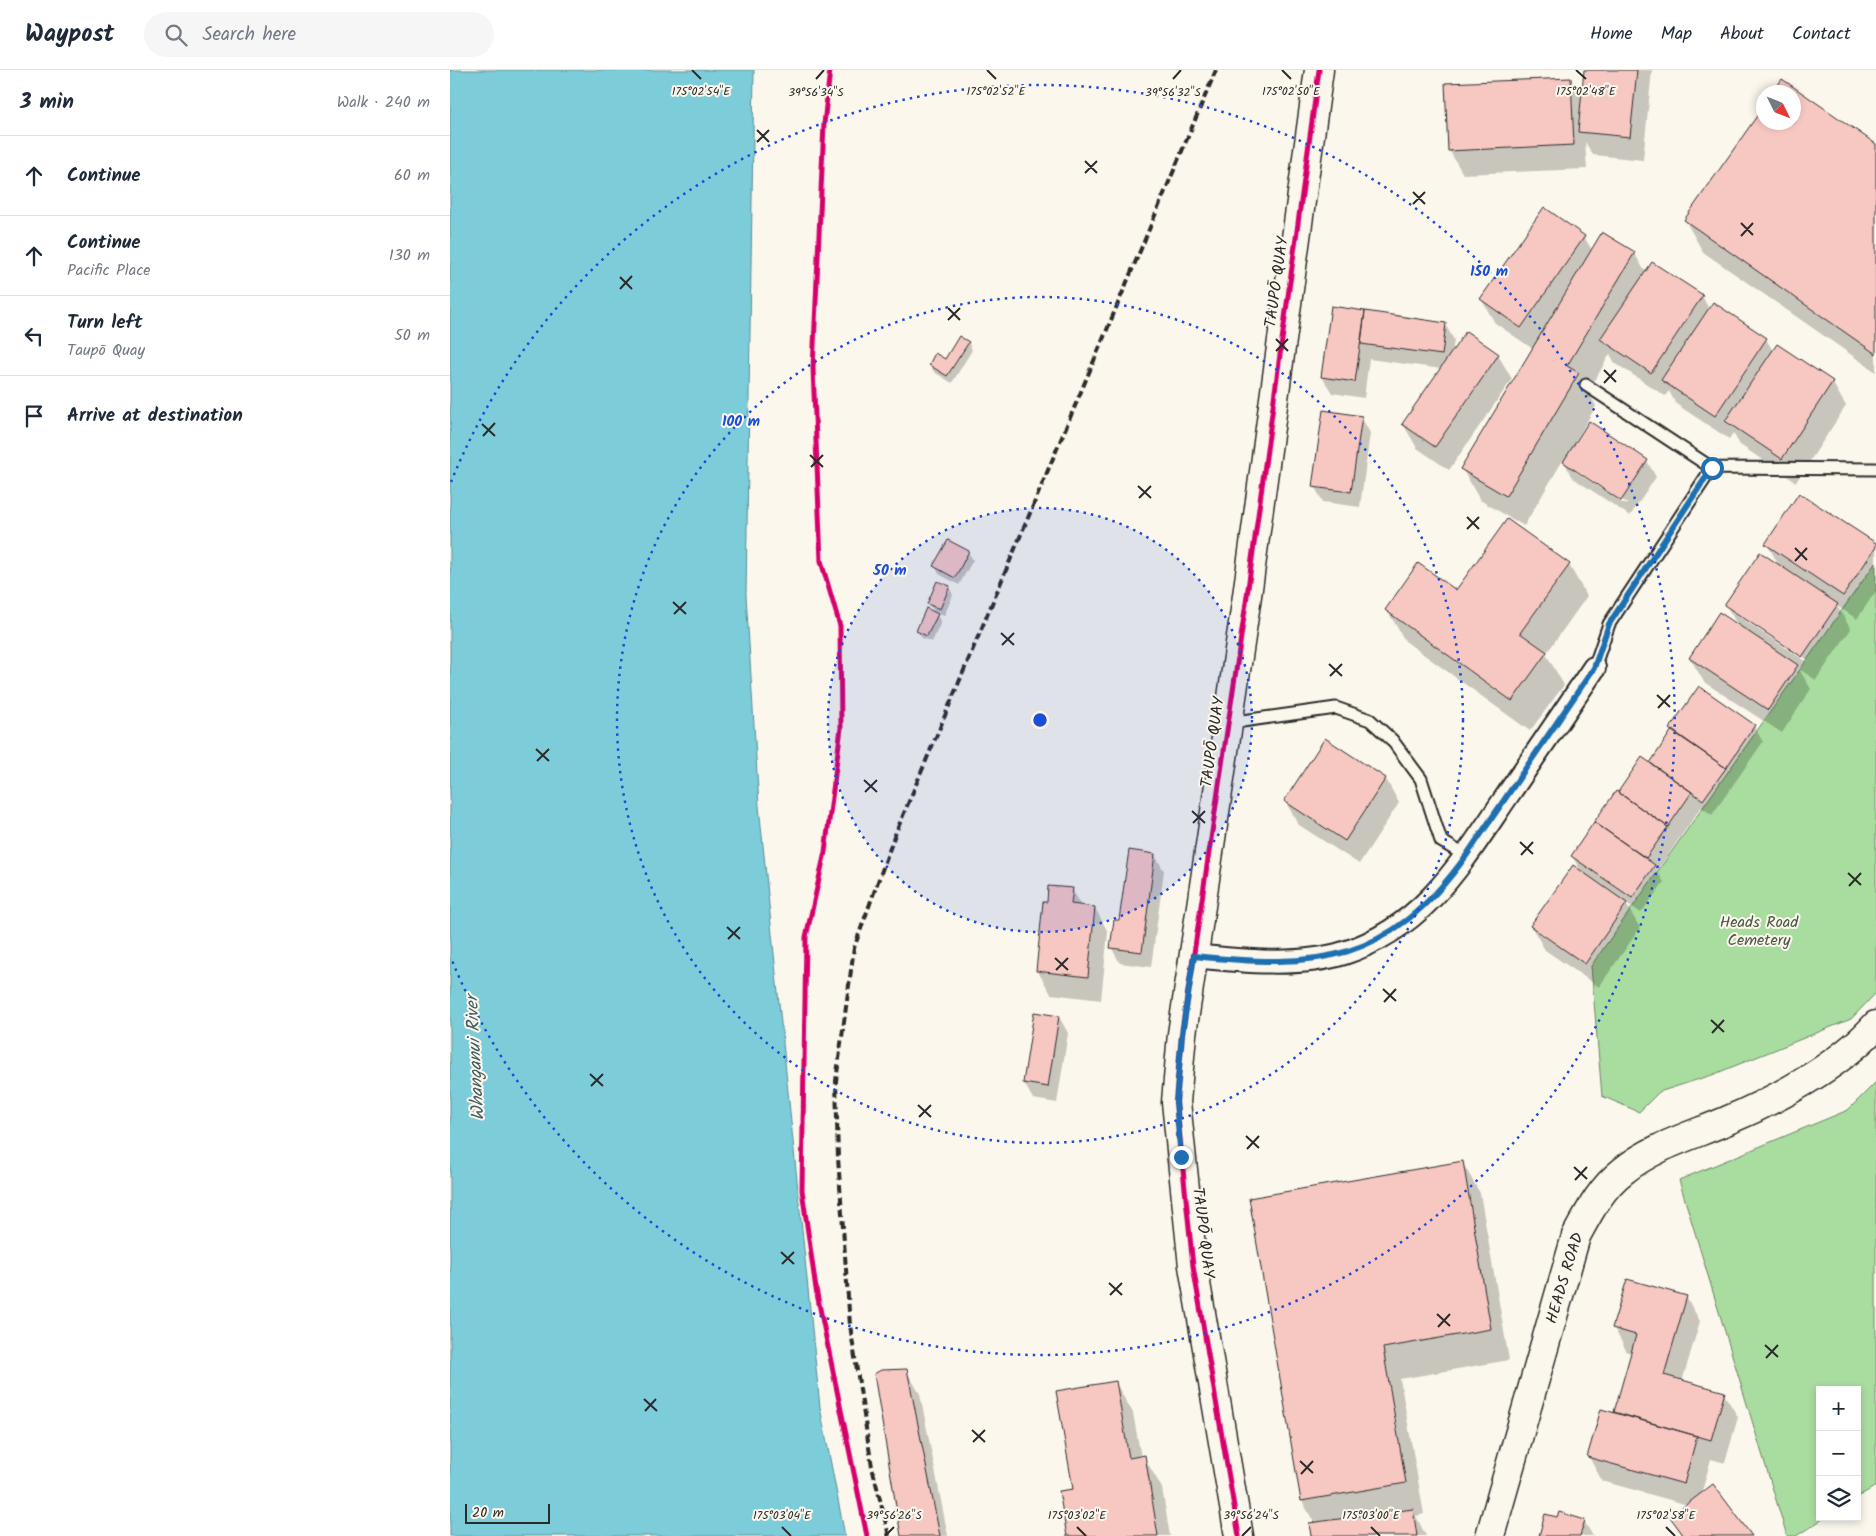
<!DOCTYPE html>
<meta charset="utf-8">
<style>
body{margin:0;font-family:Kalam,sans-serif;background:#f6f6f7;color:#1f2937}
.controls{position:absolute;right:15px;bottom:15px;display:grid;overflow:hidden;border-radius:0px;box-shadow:0 2px 8px #0003}
.controls button{width:45px;height:45px;display:grid;place-items:center;padding:0;border:0;border-bottom:1px solid #e0e1e3;background:#fff;color:#1f2937;font:25px sans-serif}
.compass{position:absolute;left:1306px;top:15px;width:45px;height:45px;border-radius:50%;background:#fff;box-shadow:0 2px 8px #0003;rotate:133deg}
.scale{position:absolute;left:15px;bottom:12px;width:85px;box-sizing:border-box;padding-left:5px;border:2px solid #2b2b2b;border-top:0;font-size:14px;line-height:18px;white-space:nowrap;color:#2b2b2b;-webkit-text-stroke:4px #fbf7ec;paint-order:stroke}
.stop{position:absolute;width:15px;height:15px;margin:-11px;border:4px solid #1f6fb2;border-radius:50%;background:#fff}
.stop.end{background:#1f6fb2;border-color:#fff;box-shadow:0 1px 5px #0008}
.list{margin:0;padding:0;list-style:none}
h2{display:flex;justify-content:space-between;align-items:center;height:65px;margin:0;padding:0 20px;font-size:21px}
h2 small{font-size:16px;font-weight:400;color:#747a83}
.list li{display:grid;grid-template-columns:32px 1fr auto;gap:15px;align-items:center;box-sizing:border-box;height:80px;padding:0 20px;border-top:1px solid #e0e1e3}
.list b{display:block;font-size:19px;white-space:nowrap}
.list p{margin:0;font-size:16px;white-space:nowrap;color:#747a83}
.list em{font-size:16px;font-style:normal;color:#747a83}
.icon{flex:none;width:28px;height:28px;fill:none;stroke:currentColor;stroke-width:2;stroke-linecap:round;stroke-linejoin:round}
.map{position:relative;flex:none;width:1426px;height:1466px;overflow:hidden}
header{display:flex;align-items:center;gap:30px;box-sizing:border-box;height:70px;padding:0 25px;background:#fff;border-bottom:1px solid #e0e1e3}
header strong{font-size:24px}
nav{display:flex;gap:28px;margin-inline-start:auto;font-size:18px}
.search{width:350px;height:45px;background:#f6f6f7;display:flex;align-items:center;gap:12px;box-sizing:border-box;padding:0 18px;border-radius:28px;color:#747a83;font-size:19px}
main{display:flex}
aside{flex:1;background:#fff}
.map>svg:first-child{display:block}
</style>
<header>
<strong>Waypost</strong>
<div class="search"><svg class="icon" aria-label="search" viewBox="0 0 24 24"><circle cx="10" cy="10" r="6"/><path d="M15 15l6 6"/></svg>Search here</div>
<nav><a>Home</a><a>Map</a><a>About</a><a>Contact</a></nav>
</header>
<main>
<aside>
<h2>3 min<small>Walk · 240 m</small></h2>
<ul class="list">
<li><svg class="icon" aria-label="ahead" viewBox="0 0 24 24"><path d="M12 20V5M6 11l6-6 6 6"/></svg><div><b>Continue</b></div><em>60 m</em></li>
<li><svg class="icon" aria-label="ahead" viewBox="0 0 24 24"><path d="M12 20V5M6 11l6-6 6 6"/></svg><div><b>Continue</b><p>Pacific Place</p></div><em>130 m</em></li>
<li><svg class="icon" aria-label="left" viewBox="0 0 24 24"><path d="M17 20v-9H6M10 6l-5 5 5 5"/></svg><div><b>Turn left</b><p>Taupō Quay</p></div><em>50 m</em></li>
<li><svg class="icon" aria-label="arrive" viewBox="0 0 24 24"><path d="M6 21V4h12l-3 4 3 4H6"/></svg><div><b>Arrive at destination</b></div></li>
</ul>
</aside>
<div class="map">
<svg width="1426" height="1466" viewBox="0 0 1426 1466">
<rect width="100%" height="100%" fill="#fbf7ec"/>
<filter id="ink" filterUnits="userSpaceOnUse"><feTurbulence type="fractalNoise" baseFrequency=".02" numOctaves="2"/><feDisplacementMap in="SourceGraphic" scale="10" xChannelSelector="R" yChannelSelector="G"/><feConvolveMatrix kernelMatrix="1 2 1 2 8 2 1 2 1" color-interpolation-filters="sRGB"/></filter>
<g filter="url(#ink)">
<!-- green -->
<path fill="#a9dd9f" stroke="#6a8465" d="M1426 492V923L1401 949 1262 1005 1209 1022 1189 1042 1152 1026 1141 896Z
M1426 1012V1416L1407 1427V1320H1370V1447H1376L1346 1466H1337L1229 1110 1398 1040Z"/>
<!-- water -->
<path fill="#7cccd9" stroke="#5c8c93" d="M0 0H304L296 525 309 736 370 1337 395 1466H0Z"/>
<!-- shadow -->
<path fill="#0003" fill-rule="evenodd" d="M1135 0H1202L1193 90 1143 85 1135 72 1137 99 1013 104 999 80 1120 9 1133 31Z
M1333 11 1426 76V302L1253 182 1235 150 1314 52H1344V22H1324Z
M1134 167 1142 180 1184 183 1196 203 1252 226 1259 239 1316 269 1323 281 1382 312 1396 336 1346 412 1290 375 1283 363 1279 369 1226 334 1219 321 1215 326 1165 293 1160 284 1138 322 1146 336 1122 377 1197 391 1206 407 1180 446 1123 408 1113 390 1074 456 1030 430 1012 399 1083 279 1045 253 1031 229ZM1126 399 1177 433 1176 435 1126 402Z
M882 238 995 254 1004 270 1002 283 1048 285 1062 309 999 400 967 378 953 354 992 299 919 289 914 328 882 323 872 307Z
M518 272 522 280 502 313 484 302 480 295 495 291Z
M911 347 920 363 910 437 873 432 864 416Z
M498 472 518 482 523 490 509 515 489 504 485 496Z
M1317 474 1426 475V521L1407 549 1387 536 1401 559 1366 610 1349 599 1361 619 1332 663 1254 612 1240 588 1288 556 1276 535 1330 497ZM1294 547 1358 590 1357 592 1294 550Z
M1119 495 1137 526 1096 584 1114 615 1080 661 955 571 937 540Z
M499 517 503 525 494 546 485 542 491 552 482 572 472 568 467 560 485 544 479 534Z
M1304 656 1313 672 1262 745 1251 737 1207 801 1214 812 1191 843 1175 832 1190 858 1149 917 1095 880 1081 856 1132 803 1122 786 1192 689 1200 695Z
M875 670 936 709 949 733 909 794 849 755 835 731Z
M705 785 714 801 701 897 670 893 661 877Z
M622 819 632 836 645 838 658 862 651 930 601 924 587 900 598 833Z
M609 947 618 963 607 1033 583 1029 574 1013Z
M1012 1092 1030 1123 1059 1290 950 1309 974 1444 966 1446 976 1466H862L865 1454 852 1431 801 1129Z
M1236 1227 1250 1251 1232 1312 1274 1324 1288 1347 1275 1393 1261 1389 1251 1425 1300 1466H1233L1221 1447 1238 1435 1152 1411 1139 1387 1165 1344 1182 1283 1177 1282 1164 1258Z
M456 1300 470 1324 498 1466H453Z
M665 1312 683 1343 691 1387H694L712 1418 720 1466H618L624 1420Z
M1134 1451 1143 1466H1090Z"/>
<!-- building -->
<path fill="#f7c7c2" stroke="#2b2b2b" d="M1134 0H1187L1180 67 1128 62Z
M1121 8 1124 75 998 81 995 13Z
M1332 9 1426 74V284L1234 150 1314 36V52H1344V22H1323Z
M1094 137 1135 166 1071 258 1030 229Z
M1152 162 1185 182 1117 296 1129 303 1056 426 1010 399Z
M1202 192 1253 225 1201 303 1150 269Z
M1263 232 1317 268 1265 346 1211 310Z
M881 236 915 241 905 312 871 307Z
M915 241 996 253 992 285 911 274Z
M1016 261 1049 284 985 377 952 354Z
M509 266 519 272 497 306 479 295 485 283 495 289Z
M1327 274 1383 311 1332 389 1275 351Z
M873 340 912 346 901 422 862 417Z
M1139 351 1198 390 1171 431 1113 392Z
M1349 423 1426 473V477L1393 526 1315 474Z
M1057 449 1120 494 1070 563 1097 582 1062 631 935 540 968 493 1006 520Z
M498 470 519 481 505 508 483 496Z
M1310 482 1388 534 1352 587 1274 535Z
M487 511 500 516 490 539 477 534Z
M476 538 488 544 477 566 466 561Z
M1269 542 1348 595 1318 640 1239 588Z
M1249 616 1305 655 1276 698 1219 659Z
M1222 660 1276 698 1253 730 1200 693Z
M875 668 936 708 895 771 834 731Z
M1192 687 1242 722 1218 757 1168 722Z
M1166 721 1218 757 1196 788 1144 752Z
M1144 752 1205 795 1182 828 1121 786Z
M679 780 705 784 692 882 660 878 664 850H669Z
M1123 795 1177 833 1135 894 1080 856Z
M598 816 623 818 621 834 645 837 638 907 586 901 593 832H597Z
M584 942 609 946 598 1017 573 1013Z
M1013 1091 1041 1259 933 1278 956 1413 851 1431 799 1128Z
M1177 1209 1237 1226 1214 1305 1275 1322 1261 1370 1164 1342 1186 1265 1162 1258Z
M457 1299 490 1466H451L424 1304 431 1300Z
M666 1311 679 1388 695 1385 708 1466H617L609 1421 623 1419 606 1321Z
M1151 1339 1247 1366 1234 1414 1137 1387Z
M1263 1414 1302 1466H1234L1220 1447Z
M963 1439 967 1466H861L859 1453Z
M1109 1442 1135 1450 1130 1466H1089L1095 1444 1107 1447Z"/>
<g fill="none" stroke-linecap="round" stroke-linejoin="round">
<!-- lane casing -->
<g stroke="#2b2b2b" stroke-width="15">
<path id="lane" d="M1136 315 1262 398 1426 399
M1144 598 1159 554 1262 398
M778 653 886 638 920 650 942 670 971 709 991 771 1016 786"/>
</g>
<!-- street casing -->
<g stroke="#2b2b2b" stroke-width="26">
<path id="street" d="M744 886C790 891 850 897 894 883 976 857 1013 790 1059 723 1087 682 1116 640 1144 598"/>
</g>
<!-- secondary casing -->
<g stroke="#2b2b2b" stroke-width="31">
<path id="secondary" d="M789 1466 743 1196 726 1032 732 964 796 533 869 0
M1040 1466 1126 1166C1139 1142 1151 1118 1173 1101 1202 1077 1241 1066 1276 1051 1324 1031 1391 995 1426 955"/>
</g>
<!-- lane -->
<use href="#lane" stroke="#fbf7ec" stroke-width="11"/>
<!-- street -->
<use href="#street" stroke="#fbf7ec" stroke-width="22"/>
<!-- secondary -->
<use href="#secondary" stroke="#fbf7ec" stroke-width="28"/>
<!-- rail -->
<path stroke="#2b2b2b" stroke-width="4" stroke-dasharray="8 4" stroke-linecap="butt" d="M439 1466 422 1397 400 1255 388 1088 386 1011 404 878 444 767 766 0"/>
<!-- cycleway casing -->
<g stroke="#fbf7ec" stroke-width="8">
<path id="cycleway" d="M380 0 374 54 363 298 371 491 390 556 391 658 375 782 356 867 352 1120 366 1219 417 1466
M789 1466 743 1196 726 1032 732 964 796 533 869 0"/>
</g>
<!-- cycleway -->
<use href="#cycleway" stroke="#d6006c" stroke-width="5"/>
</g>
</g>
<g fill="none" stroke-linecap="round" stroke-linejoin="round" filter="url(#ink)">
<!-- route -->
<path stroke="#1f6fb2" stroke-width="6" d="M731 1087 726 1032 732 964 744 886C868 899 938 894 1016 786L1144 598 1159 554 1262 398"/>
</g>
<!-- ticks -->
<path fill="none" stroke="#2b2b2b" stroke-width="2" d="M242 0 251 9M537 0 546 9M832 0 841 9M1126 0 1136 9M366 9 374 0M723 9 731 0M307 60 319 72M307 72 319 60M635 91 647 103M635 103 647 91M963 122 975 134M963 134 975 122M1291 153 1303 165M1291 166 1303 153M170 207 182 219M170 219 182 206M498 238 510 250M498 250 510 238M826 269 838 281M826 281 838 269M1154 300 1166 312M1154 313 1166 300M32 354 45 366M33 366 45 353M360 385 373 397M361 397 373 385M688 416 701 428M689 428 701 416M1017 447 1029 459M1017 459 1029 447M1345 478 1357 490M1345 491 1357 478M223 532 236 544M224 544 236 532M551 563 564 575M552 575 564 563M879 594 892 606M880 606 892 594M1207 625 1220 637M1208 638 1220 625M86 679 99 691M87 691 99 679M414 710 427 722M415 722 427 710M742 741 755 753M743 753 755 741M1070 772 1083 784M1071 785 1083 772M1398 803 1411 815M1399 816 1411 803M277 857 290 869M278 869 290 857M605 888 618 900M606 900 618 888M933 919 946 931M934 932 946 919M1261 950 1274 962M1262 963 1274 950M140 1004 153 1016M141 1016 153 1004M468 1035 481 1047M469 1047 481 1035M796 1066 809 1078M797 1079 809 1066M1124 1097 1137 1109M1125 1110 1137 1097M331 1182 344 1194M332 1194 344 1182M659 1213 672 1225M660 1225 672 1213M987 1244 1000 1256M988 1257 1000 1244M1315 1275 1328 1287M1316 1288 1328 1275M194 1329 207 1341M195 1341 206 1329M522 1360 535 1372M523 1372 535 1360M850 1391 863 1403M851 1404 863 1391M332 1457 341 1466M627 1457 636 1466M921 1457 930 1466M1216 1457 1225 1466M435 1466 444 1457M792 1466 801 1457"/>
<!-- distance rings -->
<circle cx="590" cy="650" r="212" fill="#1d4ed8" fill-opacity=".12"/>
<g fill="none" stroke="#1d4ed8" stroke-width="2.5" stroke-dasharray="2.5 5">
<circle cx="590" cy="650" r="212"/>
<circle cx="590" cy="650" r="423"/>
<path d="M1 412A635 635 0 1 1 1 888"/>
</g>
<g text-anchor="middle" dominant-baseline="central" stroke-width="4" stroke-linejoin="round" paint-order="stroke">
<!-- street labels -->
<g font-size="16" fill="#2b2b2b" stroke="#fbf7ec">
<text transform="translate(827 212) rotate(-82)">TAUPŌ QUAY</text>
<text transform="translate(763 672) rotate(-82)">TAUPŌ QUAY</text>
<text transform="translate(753 1163) rotate(83)">TAUPŌ QUAY</text>
<text transform="translate(1115 1208) rotate(-73)">HEADS ROAD</text>
</g>
<!-- park labels -->
<g font-size="16" fill="#4a5848" stroke="#fbf7ec">
<text x="1309" y="852">Heads Road<tspan x="1309" dy="18">Cemetery</tspan></text>
</g>
<!-- water labels -->
<g font-size="18" font-style="italic" fill="#435b5f" stroke="#fbf7ec">
<text transform="translate(26 988) rotate(-93)">Whanganui River</text>
</g>
</g>
<g font-size="12" text-anchor="middle" fill="#2b2b2b" stroke="#fbf7ec" stroke-width="4" stroke-linejoin="round" paint-order="stroke">
<text x="251" y="25">175°02'54"E</text>
<text x="546" y="25">175°02'52"E</text>
<text x="841" y="25">175°02'50"E</text>
<text x="1136" y="25">175°02'48"E</text>
<text x="366" y="26">39°56'34"S</text>
<text x="723" y="26">39°56'32"S</text>
<text x="444" y="1449">39°56'26"S</text>
<text x="801" y="1449">39°56'24"S</text>
<text x="332" y="1449">175°03'04"E</text>
<text x="627" y="1449">175°03'02"E</text>
<text x="921" y="1449">175°03'00"E</text>
<text x="1216" y="1449">175°02'58"E</text>
</g>
<circle cx="590" cy="650" r="8" fill="#1d4ed8" stroke="#fbf7ec" stroke-width="2.5"/>
<g font-size="15" text-anchor="middle" font-weight="bold" fill="#1d4ed8" stroke="#fbf7ec" stroke-width="4" stroke-linejoin="round" paint-order="stroke">
<text x="1039" y="206">150 m</text>
<text x="291" y="356">100 m</text>
<text x="440" y="505">50 m</text>
</g>
</svg>
<div class="controls">
<button>+</button>
<button>−</button>
<button><svg class="icon" aria-label="layers" viewBox="0 0 24 24"><path d="M12 4l9 5-9 5-9-5zM3 14l9 5 9-5"/></svg></button>
</div>
<svg class="compass" viewBox="-18 -18 36 36"><path d="M0-13l5 13h-10z" fill="#e53935"/><path d="M0 13l5-13h-10z" fill="#747a83"/></svg>
<div class="scale">20 m</div>
<div class="stop" style="left:1262px;top:398px"></div>
<div class="stop end" style="left:731px;top:1087px"></div>
</div>
</main>
